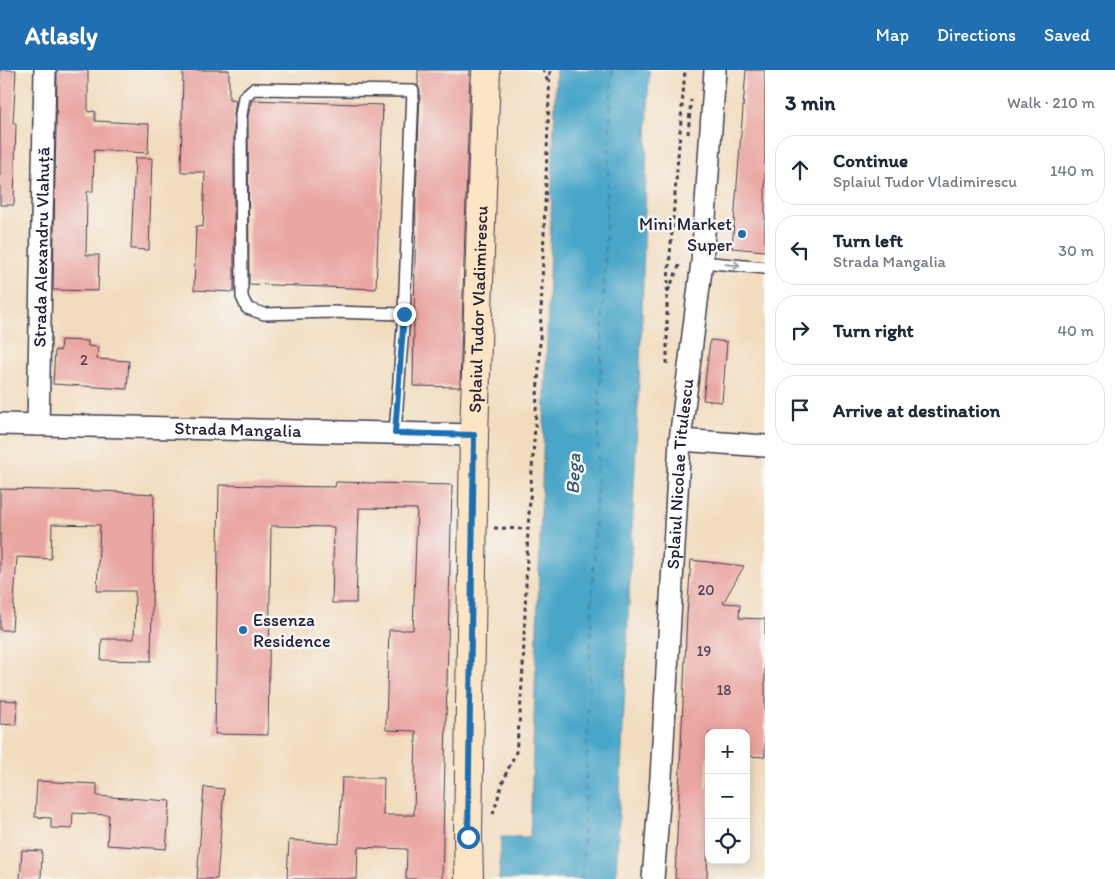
<!DOCTYPE html>
<meta charset="utf-8">
<style>
body{margin:0;font-family:Itim,sans-serif;background:#f2f2f3;color:#1f2937}
.controls{position:absolute;right:15px;bottom:15px;display:grid;overflow:hidden;border-radius:10px;box-shadow:0 2px 12px #0003}
.controls button{width:45px;height:45px;display:grid;place-items:center;padding:0;border:0;border-bottom:1px solid #e0e1e3;background:#fff;color:#1f2937;font:25px sans-serif}
.stop{position:absolute;width:15px;height:15px;margin:-11px;border:4px solid #1f6fb2;border-radius:50%;background:#fff}
.stop.end{background:#1f6fb2;border-color:#fff;box-shadow:0 1px 5px #0008}
.list{margin:0;padding:0;list-style:none}
h2{display:flex;justify-content:space-between;align-items:center;height:65px;margin:0;padding:0 20px;font-size:21px}
h2 small{font-size:16px;font-weight:400;color:#747a83}
.list li{display:grid;grid-template-columns:32px 1fr auto;gap:15px;align-items:center;box-sizing:border-box;height:70px;margin:0 10px 10px;padding:0 10px;border:1px solid #e0e1e3;border-radius:20px}
.list b{display:block;font-size:19px;white-space:nowrap}
.list p{margin:0;font-size:16px;white-space:nowrap;color:#747a83}
.list em{font-size:16px;font-style:normal;color:#747a83}
.icon{flex:none;width:28px;height:28px;fill:none;stroke:currentColor;stroke-width:2;stroke-linecap:round;stroke-linejoin:round}
.map{position:relative;flex:none;width:765px;height:809px;overflow:hidden}
header{display:flex;align-items:center;gap:30px;box-sizing:border-box;height:70px;padding:0 25px;background:#1f6fb2;color:#fff}
header strong{font-size:24px}
nav{display:flex;gap:28px;margin-inline-start:auto;font-size:18px}
main{display:flex}
aside{flex:1;background:#fff}
.map>svg:first-child{display:block}
</style>
<header>
<strong>Atlasly</strong>
<nav><a>Map</a><a>Directions</a><a>Saved</a></nav>
</header>
<main>
<div class="map">
<svg width="765" height="809" viewBox="0 0 765 809">
<rect width="100%" height="100%" fill="#f6f6f2"/>
<filter id="ink" filterUnits="userSpaceOnUse"><feTurbulence type="fractalNoise" baseFrequency=".02" numOctaves="2"/><feDisplacementMap in="SourceGraphic" scale="10" xChannelSelector="R" yChannelSelector="G"/><feConvolveMatrix kernelMatrix="1 2 1 2 8 2 1 2 1" color-interpolation-filters="sRGB"/></filter>
<filter id="wash" filterUnits="userSpaceOnUse"><feTurbulence type="fractalNoise" baseFrequency=".0096" numOctaves="4" result="noise"/><feDisplacementMap in="SourceGraphic" scale="20" xChannelSelector="R" yChannelSelector="G"/><feGaussianBlur stdDeviation="1.12" result="paint"/><feColorMatrix in="noise" values="0 0 0 0 0 0 0 0 0 0 0 0 0 0 0 0 0 1.4 0 .05"/><feComposite in="paint" operator="in"/></filter>
<g filter="url(#wash)">
<rect width="100%" height="100%" fill="#f2dcbe"/>
<!-- water -->
<path fill="#4aa6c8" stroke="#366482" d="M556 0H649L642 246 616 809H499L501 767H530Z"/>
<g fill="none" stroke-linecap="round" stroke-linejoin="round">
<!-- ferry -->
<path stroke="#325773" stroke-width="1" stroke-dasharray="6 5" stroke-linecap="butt" d="M582 809 612 0"/>
</g>
<g id="blocks">
<!-- building -->
<path fill="#eaa6a1" d="M0 0H16L13 53H16L14 135H0Z
M57 0H88V42L95 41V51L149 54 148 83 94 80 93 121 87 122 86 185H99L98 221 53 220Z
M183 0H229V29L236 30 234 45V222L194 220 196 156 203 157 205 102H181Z
M418 0H470L460 317 413 316 416 129 420 21 418 16Z
M746 0H765V181L732 178Z
M252 30 383 35 376 219 249 214 248 46Z
M135 88H152L149 180 131 179Z
M61 270 88 271V276L98 277 97 289 129 291 127 319 53 314 55 280 60 281Z
M710 270 727 272 722 332 703 330Z
M336 412 452 415 442 809H406L407 779 358 777 357 809H287L289 770 339 774 342 708H384L383 745H414L416 661 386 660V653L389 560H413L417 439 359 438 356 533H332L334 457 271 456 268 665 215 664 219 415 335 417Z
M0 419 101 421 154 424 151 591 101 590 102 569H134L135 521H97L100 455 52 454 51 489 17 487 12 560H0Z
M691 490 744 496 723 533 740 534 739 548 765 549V687L746 686V663H709V685H707L705 718H709L707 809H675L687 545Z
M0 630 17 631 16 655 0 654Z
M37 711 97 714V726L170 731 166 779 107 775 109 745 73 743 72 759 51 758V748L35 747Z
M204 717 224 719 217 809H197Z
M22 780 42 781 41 809H20Z"/>
</g>
</g>
<g filter="url(#ink)">
<use href="#blocks" fill-opacity="0" stroke="#413e4f" stroke-width="1"/>
<g fill="none" stroke-linecap="round" stroke-linejoin="round">
<!-- lane casing -->
<g stroke="#413e4f" stroke-width="14">
<path id="lane" d="M702 192 765 198
M395 363 404 244 413 21 253 19 244 27 241 45 242 227 247 238 264 244 330 242 404 244"/>
</g>
<!-- street casing -->
<g stroke="#413e4f" stroke-width="24">
<g id="street">
<path id="s1" d="M0 354 474 365"/>
<path id="s2" d="M38 355 45 0"/>
<path d="M680 370 765 376"/>
<path id="s3" d="M653 809 661 708 680 370 702 192 715 0"/>
</g>
</g>
<!-- secondary casing -->
<g stroke="#413e4f" stroke-width="30">
<g id="secondary">
<path id="s4" d="M469 809 468 767 474 365 486 0"/>
</g>
</g>
<!-- path -->
<path stroke="#413e4f" stroke-width="3" stroke-dasharray="4 4" stroke-linecap="butt" d="M543 0 548 12
M688 64 691 30
M668 221 680 194
M667 294V223L685 0
M494 458 528 459
M493 744 504 708 516 682 520 645 523 597 528 459 539 297 550 0"/>
<!-- lane -->
<use href="#lane" stroke="#fff" stroke-width="11"/>
<!-- street -->
<use href="#street" stroke="#fff" stroke-width="21"/>
<!-- secondary -->
<use href="#secondary" stroke="#fce5c4" stroke-width="28"/>
</g>
<!-- one-way arrows -->
<defs><path id="oneway-shaft" d="M-6 0H5M1.5-3L5.5 0L1.5 3" fill="none" stroke-width="1.6" stroke-linecap="round" stroke-linejoin="round" transform="scale(1.25)"/></defs>
<use stroke="#9c9ca7" href="#oneway-shaft" transform="translate(733 195) rotate(5)"/>
</g>
<g fill="none" stroke-linecap="round" stroke-linejoin="round" filter="url(#ink)">
<!-- route -->
<path stroke="#1f6fb2" stroke-width="6" d="M404 244 395 363 474 365 468 767"/>
</g>
<!-- markers -->
<g fill="#1f6fb2" stroke="#f6f6f2" stroke-width="2">
<circle cx="742" cy="164" r="5"/>
<circle cx="243" cy="560" r="5"/>
</g>
<g text-anchor="middle" dominant-baseline="central" stroke-width="5" stroke-linejoin="round" paint-order="stroke">
<!-- number labels -->
<g font-size="15" fill="#544354">
<text x="84" y="290">2</text>
<text x="706" y="520">20</text>
<text x="704" y="581">19</text>
<text x="724" y="620">18</text>
</g>
<!-- poi labels -->
<g font-size="18" fill="#22223b" stroke="#f6f6f2" text-anchor="end">
<text x="732" y="154">Mini Market<tspan x="732" dy="21">Super</tspan></text>
<text x="253" y="550" text-anchor="start">Essenza<tspan x="253" dy="21">Residence</tspan></text>
</g>
<!-- street labels -->
<g font-size="18" fill="#22223b" stroke="#f6f6f2">
<text stroke="none"><textPath href="#s2" startOffset="178">Strada Alexandru Vlahuță</textPath></text>
<text stroke="none"><textPath href="#s4" startOffset="570">Splaiul Tudor Vladimirescu</textPath></text>
<text stroke="none"><textPath href="#s1" startOffset="238">Strada Mangalia</textPath></text>
<text stroke="none"><textPath href="#s3" startOffset="406">Splaiul Nicolae Titulescu</textPath></text>
</g>
<!-- water labels -->
<g font-size="19" font-style="italic" fill="#325773" stroke="#f6f6f2">
<text transform="translate(573 404) rotate(-88)">Bega</text>
</g>
</g>
</svg>
<div class="controls">
<button>+</button>
<button>−</button>
<button><svg class="icon" aria-label="locate" viewBox="0 0 24 24"><circle cx="12" cy="12" r="6"/><path d="M12 2v4M12 18v4M2 12h4M18 12h4"/></svg></button>
</div>
<div class="stop" style="left:468px;top:767px"></div>
<div class="stop end" style="left:404px;top:244px"></div>
</div>
<aside>
<h2>3 min<small>Walk · 210 m</small></h2>
<ul class="list">
<li><svg class="icon" aria-label="ahead" viewBox="0 0 24 24"><path d="M12 20V5M6 11l6-6 6 6"/></svg><div><b>Continue</b><p>Splaiul Tudor Vladimirescu</p></div><em>140 m</em></li>
<li><svg class="icon" aria-label="left" viewBox="0 0 24 24"><path d="M17 20v-9H6M10 6l-5 5 5 5"/></svg><div><b>Turn left</b><p>Strada Mangalia</p></div><em>30 m</em></li>
<li><svg class="icon" aria-label="right" viewBox="0 0 24 24"><path d="M7 20v-9h11M14 6l5 5-5 5"/></svg><div><b>Turn right</b></div><em>40 m</em></li>
<li><svg class="icon" aria-label="arrive" viewBox="0 0 24 24"><path d="M6 21V4h12l-3 4 3 4H6"/></svg><div><b>Arrive at destination</b></div></li>
</ul>
</aside>
</main>
